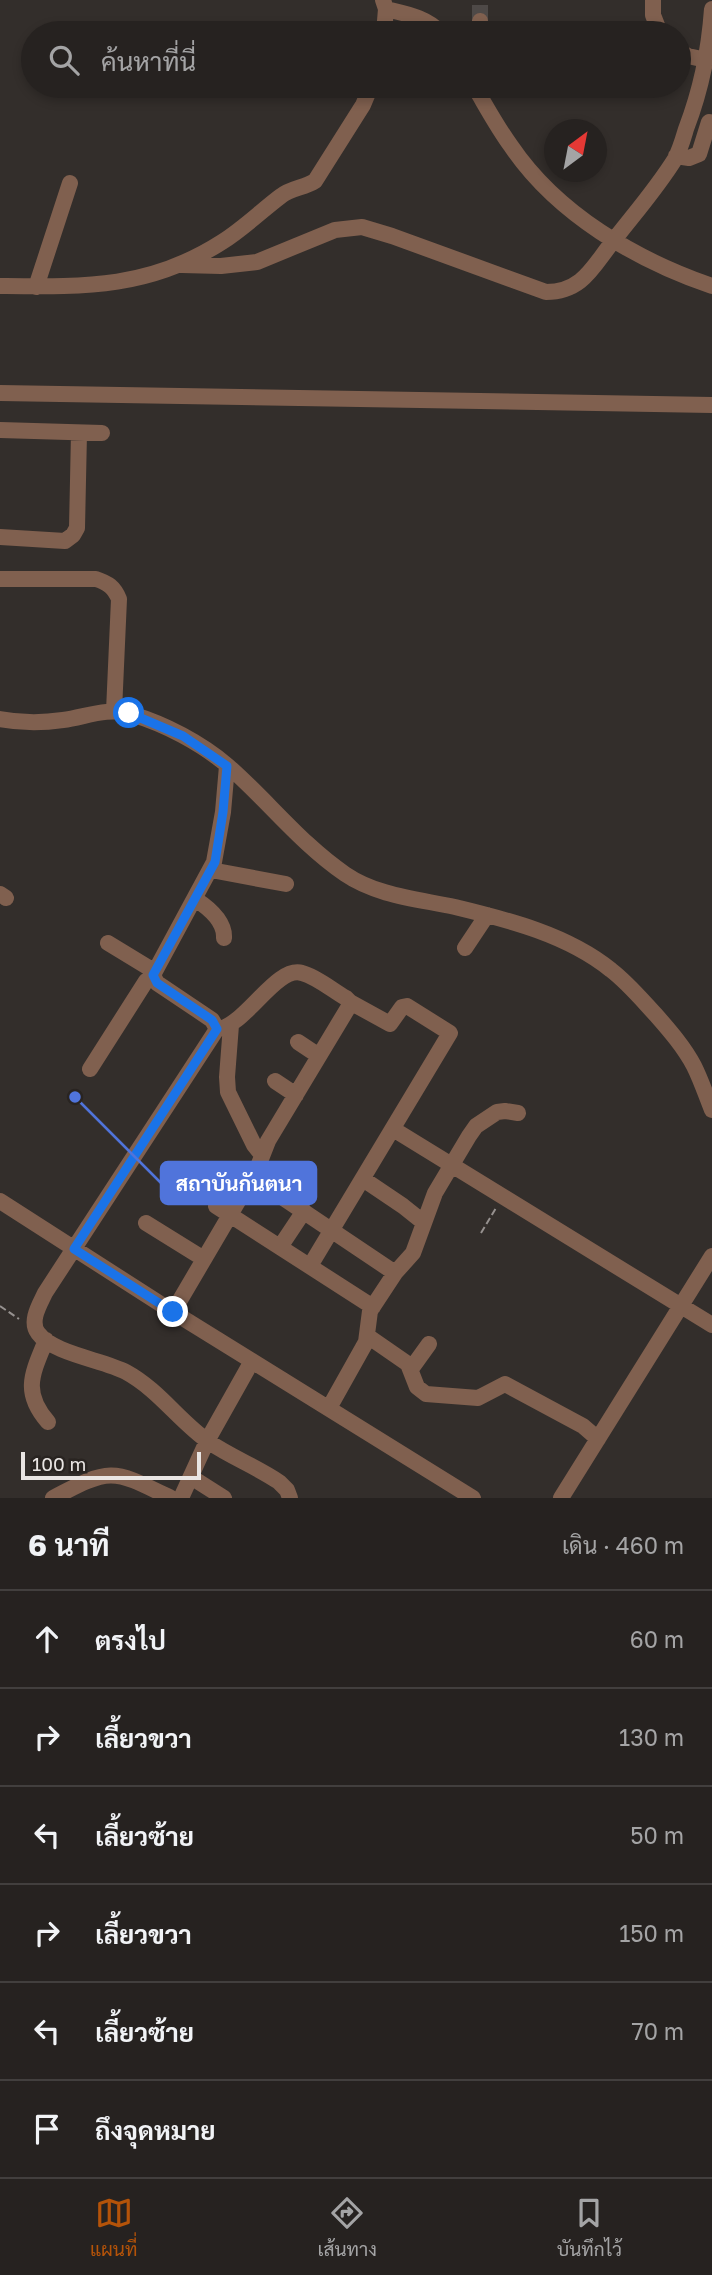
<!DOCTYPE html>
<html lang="th">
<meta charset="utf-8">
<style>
body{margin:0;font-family:"Golos Text",Sarabun,sans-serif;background:#322f2d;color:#f1f3f6}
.compass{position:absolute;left:544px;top:119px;width:63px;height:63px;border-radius:50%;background:#262220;box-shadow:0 4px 10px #0003;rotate:32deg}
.scale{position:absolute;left:21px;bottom:18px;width:180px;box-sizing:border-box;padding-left:7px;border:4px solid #e9e5e3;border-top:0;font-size:19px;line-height:24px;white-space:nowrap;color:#e9e5e3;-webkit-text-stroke:5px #292421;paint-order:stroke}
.stop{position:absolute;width:21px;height:21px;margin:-16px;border:5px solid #1a73e8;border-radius:50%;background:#fff}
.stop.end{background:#1a73e8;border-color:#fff;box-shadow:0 2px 7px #0008}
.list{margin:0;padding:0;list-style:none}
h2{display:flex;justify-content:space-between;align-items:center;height:91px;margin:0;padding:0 28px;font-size:30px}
h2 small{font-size:23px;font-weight:400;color:#a4a4a5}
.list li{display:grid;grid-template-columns:46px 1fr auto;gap:21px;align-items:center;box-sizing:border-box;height:98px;padding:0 28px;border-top:2px solid #423f3e}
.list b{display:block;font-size:26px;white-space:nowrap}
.list em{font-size:23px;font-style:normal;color:#a4a4a5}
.icon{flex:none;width:38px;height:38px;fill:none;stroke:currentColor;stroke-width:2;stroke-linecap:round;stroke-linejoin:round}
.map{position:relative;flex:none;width:712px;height:1498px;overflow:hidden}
.search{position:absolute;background:#262220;box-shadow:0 4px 10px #0003;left:21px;right:21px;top:21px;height:77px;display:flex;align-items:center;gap:18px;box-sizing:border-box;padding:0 24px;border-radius:38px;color:#a4a4a5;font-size:26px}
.sheet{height:679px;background:#262220}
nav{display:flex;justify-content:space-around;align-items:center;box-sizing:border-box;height:98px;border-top:2px solid #423f3e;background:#262220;font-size:19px;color:#a4a4a5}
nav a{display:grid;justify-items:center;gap:4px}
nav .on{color:#b45309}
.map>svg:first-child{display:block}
</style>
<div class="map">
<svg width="712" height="1498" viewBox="0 0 712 1498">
<rect width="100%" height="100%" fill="#332e2b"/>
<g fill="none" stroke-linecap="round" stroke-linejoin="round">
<!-- minor-tunnel -->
<path stroke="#4e4947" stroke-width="16" stroke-dasharray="16 8" stroke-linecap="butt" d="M480 21V0"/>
<!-- path -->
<path stroke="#96918f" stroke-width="2" stroke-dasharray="7 3.5" stroke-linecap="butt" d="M481 1233 496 1208
M0 1306 19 1319"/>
<!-- minor -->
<path stroke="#80604f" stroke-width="16" d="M383 0 386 9 384 33
M653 0V15L660 33
M386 9C406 14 426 17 441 33
M479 33 480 21
M679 51 688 56 706 60
M474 86C486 106 497 127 511 146 557 214 636 260 712 286
M676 156 689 158 699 154 709 122
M182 265 221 266 257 262 335 230 362 227 392 236 546 292C583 292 593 266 614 240 635 213 657 188 675 159 680 150 683 139 686 129 701 90 709 51 712 9
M0 286C83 287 149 289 222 242 243 229 261 211 281 196 291 188 304 188 315 181L363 105 371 86
M36 287 70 183
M0 393 712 405
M0 430 102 433
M0 537 65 541 73 535 77 528 79 433
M0 579H96C108 583 114 587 119 599L114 711
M0 719C21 723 42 723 63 720 86 717 107 707 131 714 165 724 201 743 228 766 268 801 301 844 345 874 377 896 418 899 455 907 509 920 568 935 611 970 628 983 642 1000 656 1015 670 1031 684 1047 694 1066 701 1080 706 1095 712 1110
M227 766 223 812 214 862 153 975 157 983 212 1020 217 1029 45 1293C40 1304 29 1321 38 1333 53 1354 104 1360 126 1372 159 1390 179 1421 209 1442 231 1457 257 1467 279 1482L287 1490 290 1498
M211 870 286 884
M0 894 6 898
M195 899C209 908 225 921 224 938
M108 943 154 971
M465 948 487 915
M231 1025 227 1077 228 1092 254 1145 262 1155
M298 1042 319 1056
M90 1069 146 981 154 978
M275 1081 296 1095
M393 1129 712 1325
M252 1177 395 1273
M363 1179 403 1206 423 1222
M0 1201 173 1312 473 1498
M216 1206 373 1307
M146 1223 204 1259
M280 1247 304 1211
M310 1266 450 1033 407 1006 402 1007 390 1024 350 1002
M173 1312 257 1169 268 1141 351 1003 346 998C332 990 317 977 302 973 276 965 244 1028 217 1029
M369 1337 408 1364 417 1387 426 1394 478 1398 505 1384 583 1426 598 1439
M46 1340C32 1374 22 1392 48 1422
M411 1369 429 1344
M329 1408 366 1342 370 1311 395 1273 413 1253 435 1193 469 1136 476 1126 497 1112 505 1111 518 1113
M191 1477 224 1498
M53 1498C112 1467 112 1469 171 1498
M181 1498 207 1441 252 1361
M561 1498 712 1256"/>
</g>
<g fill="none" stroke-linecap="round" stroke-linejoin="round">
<!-- route -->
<path stroke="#1a73e8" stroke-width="9" d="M129 713 183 736 227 766 223 812 215 862 153 975 157 983 212 1020 217 1029 74 1249 173 1312"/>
</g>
<!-- callouts -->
<path fill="none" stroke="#5074db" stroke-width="2.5" d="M75 1097L161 1183"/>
<circle fill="#5074db" stroke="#292421" stroke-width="2.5" cx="75" cy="1097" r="7"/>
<rect fill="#5074db" stroke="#5074db" stroke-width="2.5" x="161" y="1162" width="155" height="42" rx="7"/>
<g font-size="21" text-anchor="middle" font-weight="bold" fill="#fff">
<text x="239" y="1191">สถาบันกันตนา</text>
</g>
</svg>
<svg class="compass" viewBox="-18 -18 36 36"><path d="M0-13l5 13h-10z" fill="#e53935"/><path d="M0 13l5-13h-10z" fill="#a4a4a5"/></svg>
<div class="scale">100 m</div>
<div class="stop" style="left:129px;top:713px"></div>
<div class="stop end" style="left:173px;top:1312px"></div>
<div class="search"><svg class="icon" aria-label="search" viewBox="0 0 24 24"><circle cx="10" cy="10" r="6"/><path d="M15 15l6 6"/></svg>ค้นหาที่นี่</div>
</div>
<section class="sheet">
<h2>6 นาที<small>เดิน · 460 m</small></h2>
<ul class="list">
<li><svg class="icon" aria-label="ahead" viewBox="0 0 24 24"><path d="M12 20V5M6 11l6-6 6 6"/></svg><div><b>ตรงไป</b></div><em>60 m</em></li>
<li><svg class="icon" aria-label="right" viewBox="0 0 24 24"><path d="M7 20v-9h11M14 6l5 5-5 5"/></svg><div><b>เลี้ยวขวา</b></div><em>130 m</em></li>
<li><svg class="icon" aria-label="left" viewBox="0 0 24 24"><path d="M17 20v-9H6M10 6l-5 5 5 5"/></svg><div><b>เลี้ยวซ้าย</b></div><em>50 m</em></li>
<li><svg class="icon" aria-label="right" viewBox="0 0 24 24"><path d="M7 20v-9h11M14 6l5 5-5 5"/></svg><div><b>เลี้ยวขวา</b></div><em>150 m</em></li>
<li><svg class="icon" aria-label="left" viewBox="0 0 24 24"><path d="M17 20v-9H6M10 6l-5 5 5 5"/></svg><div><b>เลี้ยวซ้าย</b></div><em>70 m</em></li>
<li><svg class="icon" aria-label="arrive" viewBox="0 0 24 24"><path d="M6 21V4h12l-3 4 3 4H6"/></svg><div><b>ถึงจุดหมาย</b></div></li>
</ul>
</section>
<nav>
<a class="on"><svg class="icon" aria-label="map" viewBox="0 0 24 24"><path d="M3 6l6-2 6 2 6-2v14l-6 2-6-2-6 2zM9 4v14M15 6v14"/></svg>แผนที่</a>
<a><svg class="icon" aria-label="directions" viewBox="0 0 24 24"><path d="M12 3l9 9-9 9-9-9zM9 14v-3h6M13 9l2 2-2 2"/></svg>เส้นทาง</a>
<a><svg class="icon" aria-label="saved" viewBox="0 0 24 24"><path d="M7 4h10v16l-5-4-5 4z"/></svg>บันทึกไว้</a>
</nav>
